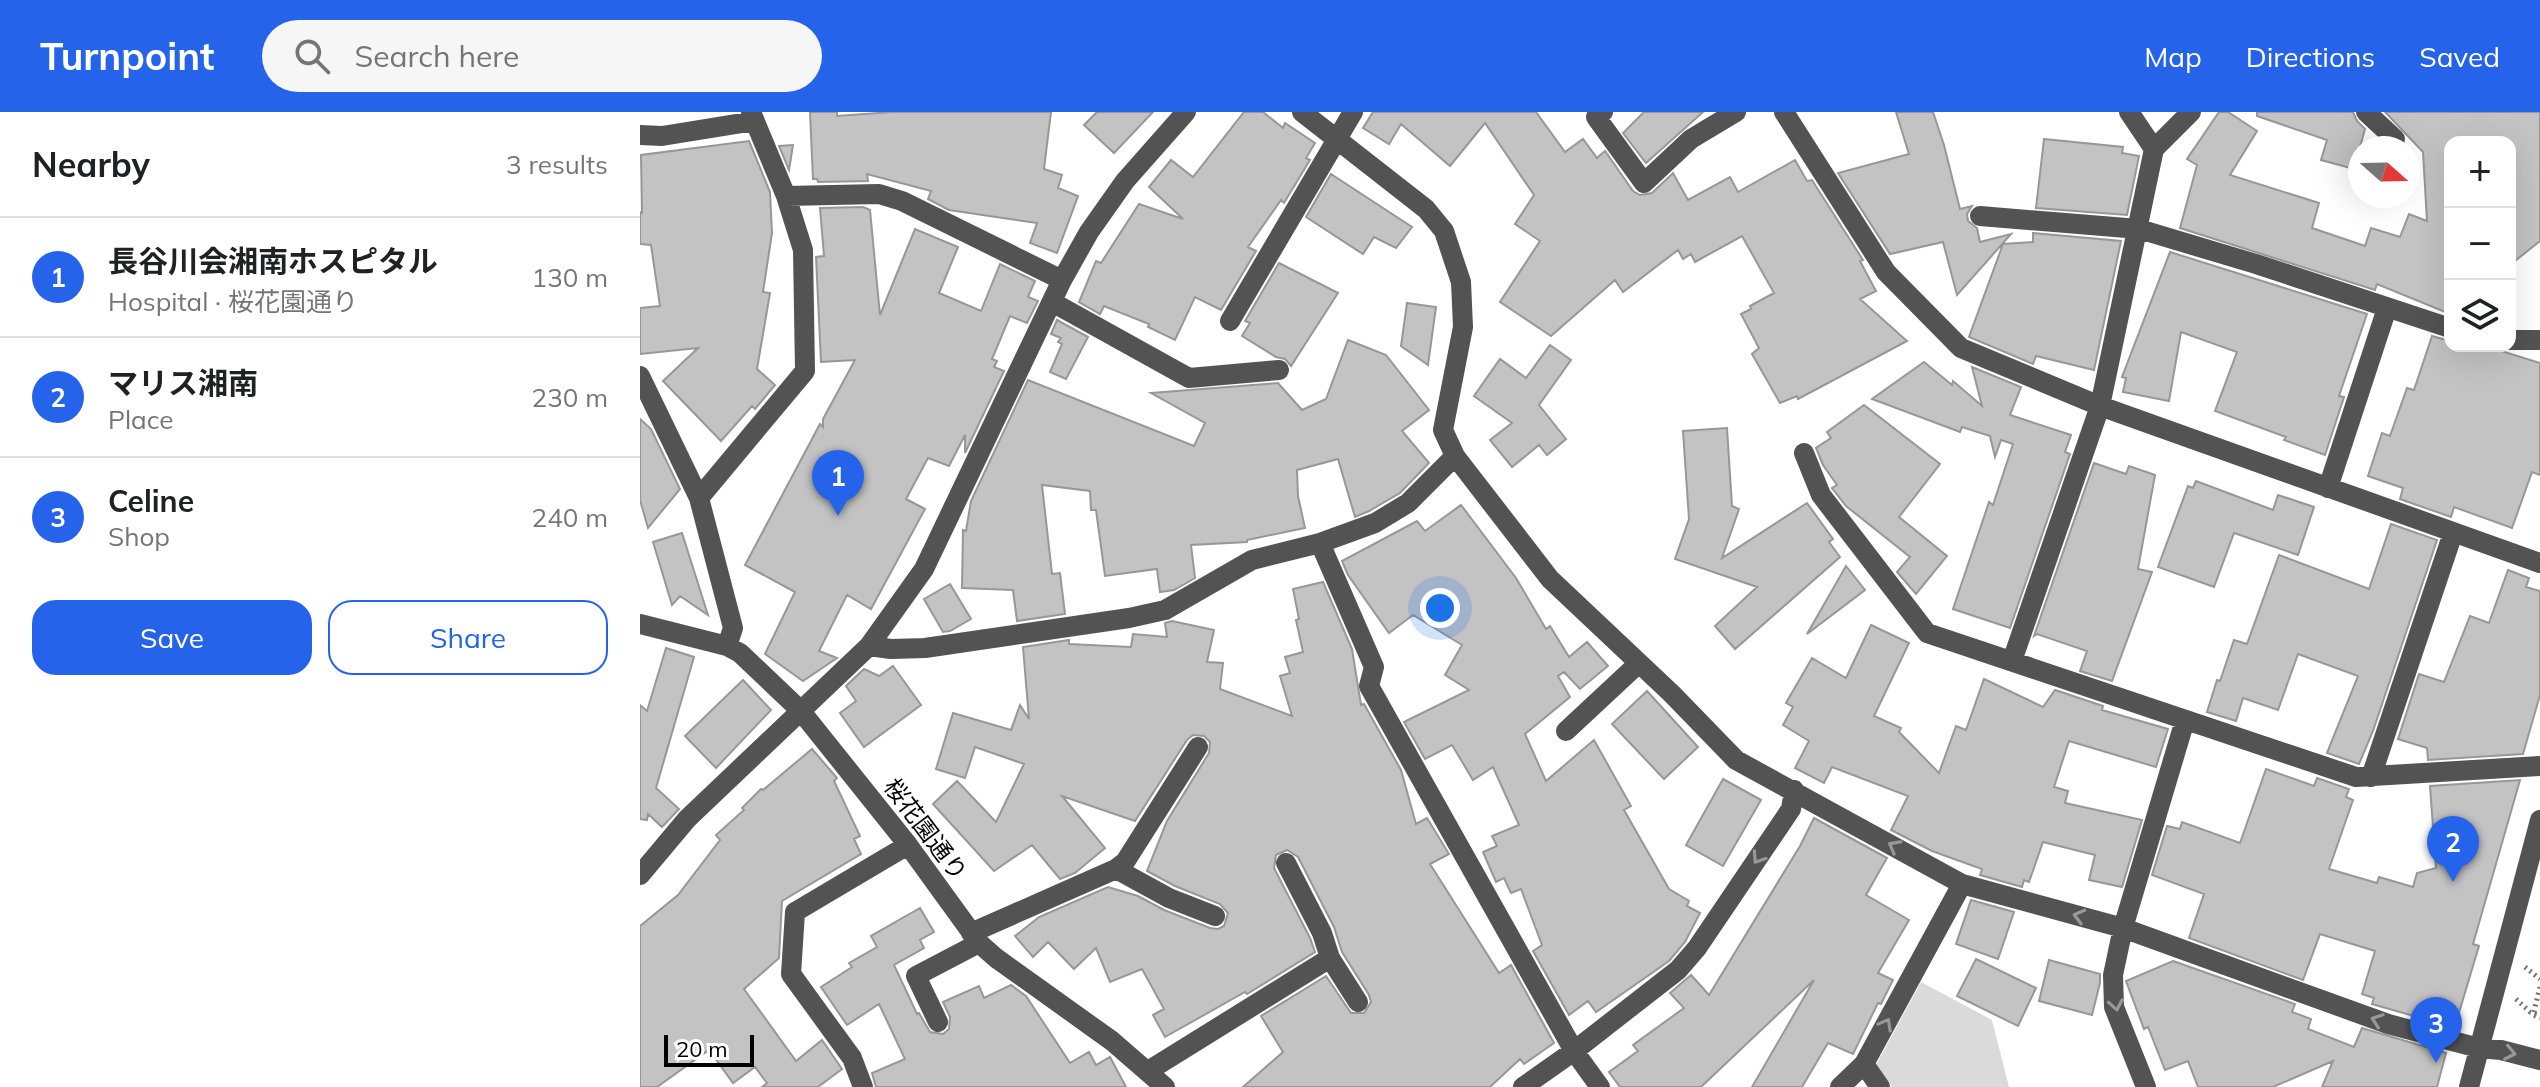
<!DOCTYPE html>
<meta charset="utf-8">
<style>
body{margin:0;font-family:Mulish,"Noto Sans JP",sans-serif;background:#f6f6f6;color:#202124}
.controls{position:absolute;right:24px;top:24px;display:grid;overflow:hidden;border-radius:16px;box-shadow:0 8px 32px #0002}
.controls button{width:72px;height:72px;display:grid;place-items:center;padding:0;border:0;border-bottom:2px solid #e0e0e0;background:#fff;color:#202124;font:40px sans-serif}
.compass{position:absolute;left:1708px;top:24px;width:72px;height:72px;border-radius:50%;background:#fff;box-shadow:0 8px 32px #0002;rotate:110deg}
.scale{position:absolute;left:24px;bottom:20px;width:90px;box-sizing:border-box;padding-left:8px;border:4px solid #000;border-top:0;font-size:22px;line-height:28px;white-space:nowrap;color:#000;-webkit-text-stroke:6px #fff;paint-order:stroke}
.you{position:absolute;left:800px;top:496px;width:28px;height:28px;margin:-20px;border:6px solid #fff;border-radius:50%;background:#1a73e8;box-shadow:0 0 0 12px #1a73e833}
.badge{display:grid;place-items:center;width:52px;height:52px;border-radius:50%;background:#2563eb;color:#fff;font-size:26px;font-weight:700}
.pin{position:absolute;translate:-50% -66px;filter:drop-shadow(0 2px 4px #0008)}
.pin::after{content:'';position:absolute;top:42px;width:28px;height:24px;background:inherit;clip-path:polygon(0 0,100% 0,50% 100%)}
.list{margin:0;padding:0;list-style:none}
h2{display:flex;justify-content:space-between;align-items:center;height:104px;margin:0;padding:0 32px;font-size:34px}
h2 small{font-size:26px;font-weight:400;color:#757577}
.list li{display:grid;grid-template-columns:52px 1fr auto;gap:24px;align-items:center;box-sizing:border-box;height:120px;padding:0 32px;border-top:2px solid #e0e0e0}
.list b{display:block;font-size:30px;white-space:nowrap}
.list p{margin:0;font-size:26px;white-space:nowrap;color:#757577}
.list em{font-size:26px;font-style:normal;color:#757577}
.actions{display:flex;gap:16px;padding:24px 32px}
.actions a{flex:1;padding:18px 0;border:2px solid #2563eb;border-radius:24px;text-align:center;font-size:28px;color:#2563eb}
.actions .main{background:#2563eb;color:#fff}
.icon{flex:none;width:44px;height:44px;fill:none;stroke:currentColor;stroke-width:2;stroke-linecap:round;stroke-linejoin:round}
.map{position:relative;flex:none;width:1900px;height:975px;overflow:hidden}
header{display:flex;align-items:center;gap:48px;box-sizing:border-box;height:112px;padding:0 40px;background:#2563eb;color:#fff}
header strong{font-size:38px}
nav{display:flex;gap:44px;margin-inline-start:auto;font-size:28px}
.search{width:560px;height:72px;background:#f6f6f6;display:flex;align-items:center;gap:20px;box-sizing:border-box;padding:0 28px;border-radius:44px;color:#757577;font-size:30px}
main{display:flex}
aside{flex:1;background:#fff}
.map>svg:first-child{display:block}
</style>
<header>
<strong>Turnpoint</strong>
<div class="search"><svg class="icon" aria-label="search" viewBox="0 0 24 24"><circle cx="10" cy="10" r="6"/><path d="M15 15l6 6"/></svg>Search here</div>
<nav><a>Map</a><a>Directions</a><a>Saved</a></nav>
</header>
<main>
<aside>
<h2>Nearby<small>3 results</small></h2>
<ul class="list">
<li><span class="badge">1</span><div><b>長谷川会湘南ホスピタル</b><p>Hospital · 桜花園通り</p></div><em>130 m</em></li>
<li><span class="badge">2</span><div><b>マリス湘南</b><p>Place</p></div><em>230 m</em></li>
<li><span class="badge">3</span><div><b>Celine</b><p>Shop</p></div><em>240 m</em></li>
</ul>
<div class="actions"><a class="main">Save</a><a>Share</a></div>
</aside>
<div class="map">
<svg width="1900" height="975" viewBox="0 0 1900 975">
<rect width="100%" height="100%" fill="#fff"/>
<!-- green -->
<path fill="#dadada" d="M1281 870 1352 908 1369 975H1252L1236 953Z"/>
<!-- building -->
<path fill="#c3c3c3" stroke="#979797" stroke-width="2" d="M170 0H197V4L252 0H411L404 57 422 63 418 76 438 84 417 141 390 131 397 111 309 98 288 87 291 79 227 62 228 69 178 70 177 67H173Z
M457 0H513L474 41 444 13Z
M604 0H623L643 16 645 11 675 31 666 46 670 48 644 91 641 88 608 135 616 139 581 198 555 185 535 228 508 215 509 212 464 194 460 202 439 190 456 149 461 151 499 92 543 107 509 75 531 48 553 65Z
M733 0H896L925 40 943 27 957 46 965 39 993 79 1000 83 1012 81 1033 61 1048 88 1090 65 1098 80 1155 48 1167 69 1172 68 1223 148 1220 149 1236 179 1220 187 1267 229 1158 287 1157 284 1140 291 1112 242 1119 236 1101 202 1111 197 1110 194 1134 181 1102 124 1055 150 1051 142 1043 147 1038 138 983 180 975 168 911 224 860 190 900 129 875 112 894 83 845 11 810 54 761 12 749 32 723 16Z
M1004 0H1063L1006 51 983 21Z
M1256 0H1293L1304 33 1320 97 1332 94 1327 102 1328 109 1337 116 1340 130 1371 122 1317 183 1303 130 1250 142 1198 61 1269 42Z
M1579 0H1588L1617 19 1590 63 1679 91 1672 116 1725 134 1731 116 1760 125 1769 102 1787 109 1783 40 1745 0H1900V129L1870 153V30H1810V202L1737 172 1735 178 1540 116 1557 53 1547 47Z
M1617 0H1713L1717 9 1725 17 1714 57 1681 48 1687 28 1617 4Z
M1404 27 1483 35 1482 41 1499 44 1487 103 1396 96Z
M109 29 130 80 132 121 123 180 130 181 117 257 135 273 115 297 112 294 81 329 23 269 58 236 0 242V196L20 194 11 133 0 132V100L2 101 1 43Z
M153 33 149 58 139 34Z
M691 62 772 115 756 136 734 125 723 142 666 105Z
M223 95 230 98 240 203 275 117 318 135 299 181 341 199 360 152 395 169 388 185 398 189 387 211 370 204 352 247 357 249 354 255 364 259 325 341V323L309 354 288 346 266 387 285 397 231 497 207 483 179 539 197 546 163 569 125 542 155 480 105 453 180 312 183 315V307L215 248 181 250 176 145 184 144 180 96Z
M1393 121 1481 129 1454 258 1396 244 1393 252 1329 225 1363 132 1393 130Z
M1530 140 1727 202 1699 284 1704 285 1685 343 1644 328 1646 325 1575 299 1597 240 1541 220 1529 289 1483 280 1486 266 1482 265Z
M639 151 698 181 651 254 645 247 636 245 602 224 610 211 605 209Z
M767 191 796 195 788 253 761 234Z
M417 208 448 225 426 267 410 260 422 232 418 230 421 226 411 222Z
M1792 224 1810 229V234L1852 236 1900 251V363L1892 360 1872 416 1814 395 1811 405 1760 387 1763 376 1728 364 1742 321 1750 324 1767 276 1774 278Z
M708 228 746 243 789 298 762 319 789 351 760 381 729 399 715 405 698 347 657 358 658 384 665 416 607 428V430L551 433 555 466 534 478 520 480 517 457 465 464 456 398H451L450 379 402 373 412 462 420 461 425 502 377 509 373 478 322 476 323 418 326 419 331 389 388 268 554 334 565 311 511 281 638 271 662 298 686 287Z
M910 233 931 248 899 293 926 327 907 343 899 333 872 355 850 328 872 311 834 284 860 247 886 266Z
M1284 250 1312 273 1313 269 1342 294 1332 255 1381 275 1370 303 1431 323 1425 340 1430 342 1370 516 1313 497 1349 390 1353 393 1373 332 1361 328 1355 345 1350 324 1322 315 1320 320 1232 287Z
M1224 293 1300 352 1259 405 1307 444 1276 482 1257 460 1270 445 1206 394 1192 376 1197 373 1183 353 1176 336 1191 326 1187 320Z
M0 307 11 317 40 377 8 416 0 388Z
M1087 316 1092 394 1099 397 1082 446 1167 391 1193 427 1189 430 1200 445 1095 537 1075 514 1117 475 1035 447 1049 407 1043 319Z
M1454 351 1486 362 1489 354 1515 363 1498 457 1512 460 1472 569 1440 559 1447 539 1397 522 1394 524Z
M1556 369 1633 398 1638 383 1674 395 1658 443 1594 421 1574 475 1518 455 1548 374 1553 376Z
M821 393 876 466 906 517 910 514 929 545 947 530 968 554 940 577 924 560 918 564 930 585 885 622 906 669 954 628 991 694 984 698 1029 777 1049 789 1047 794 1060 801 1045 830 1029 849 956 900 948 889 929 903 893 839 902 833 881 777 871 781 864 766 856 770 843 740 857 734 852 724 879 713 853 655 833 668 812 633 785 647 764 610 829 578 805 563 822 533 773 503 749 521 708 463 702 449 777 409 785 419Z
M1751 412 1797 428 1733 619 1719 652 1687 641 1718 564 1658 542 1638 598 1603 586 1596 609 1567 600 1577 568 1580 569 1594 528 1607 532 1639 443 1729 477Z
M42 421 68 503 40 484 32 493 13 430Z
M1206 454 1225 478 1167 522Z
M1868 458 1889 466 1886 475 1900 479V583L1883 642 1788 648 1787 636 1758 627 1779 562 1804 570 1830 504 1849 511Z
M683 470 712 537 721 593 724 592 761 658 776 712 787 706 809 742 790 752 859 861 871 853 914 931 884 952 880 947 850 975H603L643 940 621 904 686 864 711 901H724L731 890 729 883 702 840 694 815 658 745 647 738 636 743 634 756 670 826 675 840 607 882 605 880 525 925 513 903 524 897 502 857 470 870 456 836 434 857 408 830 393 845 375 824 399 805 468 775 498 784 524 798 570 816 578 817 584 814 588 801 580 792 535 774 507 759 527 709 569 641 570 630 564 624 553 623 547 628 495 709 422 684 465 736 435 761 420 767 392 733 354 759 293 692 317 669 356 710 384 652 335 635 325 666 296 657 313 601 371 618 380 593 389 607 383 535 429 528V532L491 535 493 522 527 525 525 511 532 509 574 518 567 550 583 551 580 577 652 604 640 564 650 561 645 545 663 540 656 508 659 507 653 477Z
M310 472 331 507 310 519 303 520 284 487Z
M1231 513 1269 531 1234 604 1261 616 1259 620 1299 661 1316 614 1326 618 1344 567 1403 595 1415 578 1463 594 1462 598 1528 617 1516 655 1429 629 1414 675 1428 679 1425 691 1502 708 1482 775 1449 768 1455 743 1403 730 1389 770 1384 768 1382 775 1340 763 1342 757 1292 739 1251 718 1268 684 1192 655 1184 671 1155 656 1169 629 1143 613 1153 595 1146 591 1172 546 1206 566Z
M26 536 54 545 16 676 39 697 22 715 8 702 7 708 0 707V593L7 599Z
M253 554 281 593 224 635 200 601 216 589 206 574 224 557 239 564Z
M103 568 131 598 76 656 45 624Z
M1007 579 1058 635 1024 667 972 612Z
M172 637 197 666 194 669 220 724 214 727 221 742 142 789 139 846 104 877 156 949 182 928 202 957 178 975H122L127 971 115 955 93 971 69 938 17 975H0V814L38 783 80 728 76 723 104 698 102 696 121 677 123 678Z
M1626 657 1674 674 1677 666 1709 677 1706 685 1713 688 1689 757 1737 771 1739 765 1773 775 1777 761 1796 756 1790 674 1880 668 1833 832 1839 834 1815 914 1813 913 1812 915 1732 892 1734 886 1722 882 1735 839 1680 822 1663 868 1549 826 1564 782 1512 763 1527 714 1540 717 1542 710 1600 731Z
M1083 667 1121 688 1083 754 1046 733Z
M1174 706 1247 746 1226 783 1269 808 1238 861 1253 868 1241 892 1238 891 1213 942 1188 931 1162 975H1112L1174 868 1061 975H980L969 960 998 939 993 933 1044 896 1030 881 1051 863 1069 883 1160 734Z
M1331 788 1374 800 1358 847 1316 832Z
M280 796 294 820 280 828 284 836 254 853 277 902 279 901 290 920 303 922 309 917 310 905 303 890 339 874 344 886 371 873 386 884 430 951 449 940 456 953 470 945 486 975H236L232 961 265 947 239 892 207 913 181 875 212 855 209 851 237 835 231 824Z
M1336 847 1396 876 1378 914 1317 884Z
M1409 848 1460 862V871L1452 903 1399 889Z
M1533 849 1655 892 1652 900 1671 907 1668 917 1714 935 1722 916 1806 941 1797 975H1682L1693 949 1633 975H1558L1548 949 1525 958 1508 915 1504 917 1486 869Z"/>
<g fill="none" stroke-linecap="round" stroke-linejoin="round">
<!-- path -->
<path stroke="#757575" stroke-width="5" stroke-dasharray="2 4" stroke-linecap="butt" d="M1885 855 1900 867
M1876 887 1890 900 1900 903"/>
<!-- minor -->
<path stroke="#535353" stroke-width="20" d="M662 0 786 97 804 119 821 170 823 215 803 318 815 344 910 467 1032 582 1096 648 1322 772 1483 816 1748 912 1839 936 1861 938 1900 948
M963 0 956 5 1004 71 1051 27 1096 0
M1144 0 1246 160 1321 236 1460 294 1900 451
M1489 0 1514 37
M1726 0 1755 27
M0 23 22 24 115 9
M146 84 239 82 262 89 422 168
M1340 104 1499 117 1616 152 1810 216
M412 190 549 266 639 258
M590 209 713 0
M1870 228H1900
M0 264 59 386 93 516 87 534
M1164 341 1181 383 1287 521 1716 665 1900 654
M1688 376 1747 196
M59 386 165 259 163 138 146 84 111 0
M680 431 734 555 729 574 934 939 960 975
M0 512 87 534 100 541 160 598 268 733 339 831 356 846 472 929 525 975
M229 534 251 537 285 536 489 506 525 498 612 448 680 431 735 411 768 391 815 344
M1372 549 1460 294 1514 37 1551 0
M926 619 999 551
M1731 665 1813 421
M646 751 682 821 690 846 718 890
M476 757 529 786 575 804
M0 763 47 707 229 534 284 457 422 168 449 120 485 69 546 0
M331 821 476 757 485 750 558 635
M298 910 276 864 339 831
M1224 952 1240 975
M508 959 690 846
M223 975 212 946 151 862 155 800 268 733
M883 975 934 939 1038 858 1057 836 1151 697 1154 678
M1200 975 1224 952 1322 772
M1506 975 1474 895 1473 863 1483 816 1545 608
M1829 975 1900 708"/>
<!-- path-bridge -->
<path stroke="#757575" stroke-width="5" stroke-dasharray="2 4" stroke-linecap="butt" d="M1900 875 1893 903 1900 906"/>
</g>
<!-- one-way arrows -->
<defs><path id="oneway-chevron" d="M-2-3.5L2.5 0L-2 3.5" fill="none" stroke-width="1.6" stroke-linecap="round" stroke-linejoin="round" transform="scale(2)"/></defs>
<g stroke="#989898">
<use href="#oneway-chevron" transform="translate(1254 734) rotate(-151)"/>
<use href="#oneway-chevron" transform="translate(1118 746) rotate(124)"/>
<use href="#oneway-chevron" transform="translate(1439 804) rotate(-165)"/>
<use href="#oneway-chevron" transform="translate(1476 893) rotate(80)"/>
<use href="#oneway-chevron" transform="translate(1737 908) rotate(-160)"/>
<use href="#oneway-chevron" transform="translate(1246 912) rotate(-61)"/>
<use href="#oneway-chevron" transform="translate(1870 941) rotate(12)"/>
</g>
<g text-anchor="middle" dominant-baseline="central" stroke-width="6" stroke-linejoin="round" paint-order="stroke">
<!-- street labels -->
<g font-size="24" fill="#000" stroke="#fff">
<text transform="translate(286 717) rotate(53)">桜花園通り</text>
</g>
</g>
</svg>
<div class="controls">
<button>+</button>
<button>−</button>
<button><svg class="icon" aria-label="layers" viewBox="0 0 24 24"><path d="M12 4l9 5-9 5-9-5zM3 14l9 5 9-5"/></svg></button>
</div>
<svg class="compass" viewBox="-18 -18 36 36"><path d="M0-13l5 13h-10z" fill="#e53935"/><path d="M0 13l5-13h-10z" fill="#757577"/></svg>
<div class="scale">20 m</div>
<div class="you"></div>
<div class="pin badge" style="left:198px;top:404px">1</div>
<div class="pin badge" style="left:1813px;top:770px">2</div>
<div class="pin badge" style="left:1796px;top:951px">3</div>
</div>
</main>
